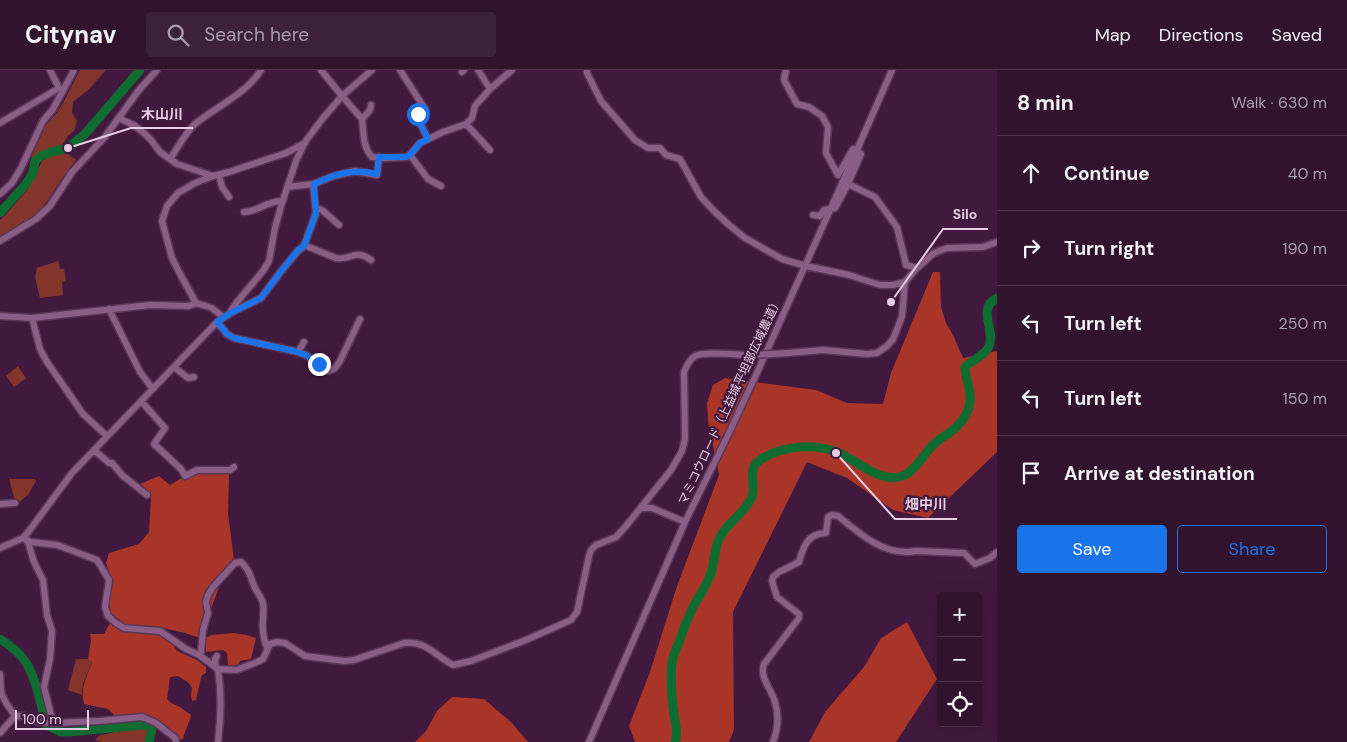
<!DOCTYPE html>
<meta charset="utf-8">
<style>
body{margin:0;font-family:"DM Sans","Noto Sans JP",sans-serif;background:#3d203a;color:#f1f3f6}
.controls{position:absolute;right:15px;bottom:15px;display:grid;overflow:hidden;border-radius:5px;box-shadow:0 5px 20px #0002}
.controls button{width:45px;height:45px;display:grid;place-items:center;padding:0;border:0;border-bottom:1px solid #4c324a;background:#31132e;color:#f1f3f6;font:25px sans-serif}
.scale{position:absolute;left:15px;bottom:12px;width:74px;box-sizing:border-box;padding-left:5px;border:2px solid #e6cce3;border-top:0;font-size:14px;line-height:18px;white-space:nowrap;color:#e6cce3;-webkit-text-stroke:4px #41193e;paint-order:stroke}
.stop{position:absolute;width:15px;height:15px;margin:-11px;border:4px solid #1a73e8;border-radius:50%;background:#fff}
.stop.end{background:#1a73e8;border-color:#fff;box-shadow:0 1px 5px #0008}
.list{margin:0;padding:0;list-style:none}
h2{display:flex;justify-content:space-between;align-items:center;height:65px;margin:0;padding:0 20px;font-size:21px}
h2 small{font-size:16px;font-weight:400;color:#a89eaa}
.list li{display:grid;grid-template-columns:32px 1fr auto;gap:15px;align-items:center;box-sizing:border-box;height:75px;padding:0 20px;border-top:1px solid #4c324a}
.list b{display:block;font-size:19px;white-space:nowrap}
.list em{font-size:16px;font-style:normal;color:#a89eaa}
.actions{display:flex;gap:10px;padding:15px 20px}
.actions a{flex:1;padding:11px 0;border:1px solid #1a73e8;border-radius:5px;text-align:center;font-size:18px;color:#1a73e8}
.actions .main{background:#1a73e8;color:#fff}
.icon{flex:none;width:28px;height:28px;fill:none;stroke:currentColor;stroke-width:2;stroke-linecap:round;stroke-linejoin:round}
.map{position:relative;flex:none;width:997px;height:672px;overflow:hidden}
header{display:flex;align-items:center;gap:30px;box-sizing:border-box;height:70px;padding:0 25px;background:#31132e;border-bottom:1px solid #4c324a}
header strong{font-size:24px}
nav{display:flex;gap:28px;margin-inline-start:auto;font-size:18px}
.search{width:350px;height:45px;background:#3d203a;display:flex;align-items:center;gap:12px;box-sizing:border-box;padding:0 18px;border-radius:5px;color:#a89eaa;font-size:19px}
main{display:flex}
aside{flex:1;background:#31132e}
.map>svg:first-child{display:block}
</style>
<header>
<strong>Citynav</strong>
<div class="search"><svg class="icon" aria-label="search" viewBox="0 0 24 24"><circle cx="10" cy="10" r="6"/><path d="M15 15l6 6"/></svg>Search here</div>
<nav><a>Map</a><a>Directions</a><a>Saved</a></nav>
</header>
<main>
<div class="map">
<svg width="997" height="672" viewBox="0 0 997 672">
<rect width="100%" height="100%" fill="#41193e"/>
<!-- green -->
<path fill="#84352b" d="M80 0H106L88 20 73 32 72 43 77 51 74 61 68 66 63 74 56 78 46 80 33 88 31 87 46 55 56 44 63 33Z
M57 83 68 84 76 90 61 110 48 130 35 146 0 166V150L6 144 28 119 42 91Z
M58 191 60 199H64L66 211 62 212 63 225 40 228 35 207 37 198Z
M18 296 26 308 14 317 6 306Z
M9 409H35L36 411 28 425 18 433 15 431Z
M76 589H88L92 592 83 614 82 625 68 620Z
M142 656H148L150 660 147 672H102L95 670 100 665 112 663 117 660Z"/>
<!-- forest -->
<path fill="#a93528" d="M933 202H940L941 237 946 253 953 265 963 288 997 281V382L928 448 893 440 847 408 807 392 733 542 734 660 729 672H635L629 656 650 602 677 516 719 405 708 351 707 333 713 315 725 308 816 320 847 333 883 334 891 303Z
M200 402 229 403 228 444 234 490 223 501 218 520 200 568 185 563 163 558 125 554 111 543 109 530 112 510 106 493 109 483 139 474 149 462 151 427 140 414 159 406 170 415 182 408Z
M907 552 937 609 896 672H809L825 642 864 597 881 568Z
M110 553 121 560 128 562 157 565 164 567 172 573 177 581 197 590 206 597V603L202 605 201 608 196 630 192 631 191 626 192 618 189 613 178 606 170 607 167 629 171 633 180 637 191 645C189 654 185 660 183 669L177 670 154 649 145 645 116 647 108 639 84 634C80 617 87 608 92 592L88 589 91 570 90 564H104Z
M234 563 246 565 256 568 251 589 240 591 239 594 232 597 228 595 227 583 223 580 206 582 205 568 212 565Z
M452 627 484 629 511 652 528 672H415L426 661 437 641Z"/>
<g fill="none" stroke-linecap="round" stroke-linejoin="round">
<!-- river -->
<path stroke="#0f6c31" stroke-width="9" d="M0 143 25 115 33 103 35 91 41 86 51 82 68 78 85 64 140 0
M0 569C10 575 20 583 27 594 37 612 41 635 46 655L61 662H69L142 655H149L152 659 149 672
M675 672C678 664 676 654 674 646 672 629 670 610 672 593 673 586 676 579 679 572 683 560 688 548 693 537 699 526 707 515 711 503 715 491 714 478 720 467 727 454 739 447 747 435 750 431 753 426 753 421 754 409 748 398 760 390 782 375 816 373 839 383 858 391 883 416 905 405 916 399 924 384 933 375 939 368 948 365 954 359 962 353 970 340 970 330 971 318 965 308 965 297 972 290 986 285 989 276 996 260 976 239 997 228"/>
<!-- minor casing -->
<g stroke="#583656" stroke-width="9">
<path id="minor" d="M50 0 59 18
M321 0 342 26 362 49C364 63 362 76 372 87L386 88 406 87 410 85 420 73 443 62 466 54 472 48 475 36 490 19 512 0
M400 0 425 39 419 44 417 47 428 69
M478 0 490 19
M587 0V3L601 31 635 70 648 78H660L666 85 680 89 701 127 714 141 729 155 745 168 782 189 806 196 849 205 880 215H893L905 212
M786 0 784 10 797 34 809 37 822 46 828 57 826 83 838 105 853 79 857 80 861 84 848 114 875 127 897 157 906 195 917 198
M462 2 464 0
M119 48 135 56 145 64 151 70 160 82 177 94 213 106
M362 49 370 40 371 35
M0 53 59 18 63 20
M466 54 490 80
M410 85 428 109 441 116
M170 89C178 78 185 63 195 54 216 37 246 24 261 0
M219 105 222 117 229 127
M287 117 313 114 334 106 355 101 377 105 379 87
M0 124 12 113 21 98 43 51 53 39 74 0
M316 138 322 140 339 155
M244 142C258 142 268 130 283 131
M813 145 820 146 824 140 835 138 848 114
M0 171 36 149 50 136 72 102 104 68 139 20 157 0
M304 175 336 188C351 191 354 178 371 190
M196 233 179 202 172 188 162 151 167 136 178 123 195 113 213 106 229 102 286 83 305 73
M109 239 140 302 153 319
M230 243 261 228 282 200 298 181 304 176 316 143 313 114
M0 246 32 248 40 279 47 292 83 344 107 366
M32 248 150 235 189 236 196 233 212 238 223 247
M217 252 227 264 234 268 294 281 306 285 329 301 335 298 340 291 360 249
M298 282 304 272
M789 283 823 280 867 284 877 283 887 276 893 269 898 257 902 246 905 212 915 200 934 183 947 178 983 177 997 172
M174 297 188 308 194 307
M141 331 165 358 154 374 181 399 185 406 197 400H230L234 397
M94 380 109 393H112L122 405 147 425
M0 434 15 433
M642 438H652L685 452
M23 468 31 472 57 475 97 490 109 510 105 537 108 546 116 553 124 558 160 561 186 579 199 585 218 599 236 600 255 593 263 589 270 574 277 572 285 573 305 586 344 591 354 590 404 573C426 570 435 586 453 595L471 591 526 570 571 550 577 542 589 486 591 480 596 475 616 467 626 456 671 400 682 381 685 369 684 302C686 297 689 290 695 286 704 281 739 285 751 285
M26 470 28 472 34 492 43 510 47 545 52 561 50 589 44 617 53 653
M0 478 23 468 29 461 72 403 217 252 229 244 237 232 263 201 269 191 275 158 281 136 296 91 305 72 323 48 342 26 372 0
M199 585 201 582 203 560 208 543 206 532 208 525 213 517 235 493 241 492C248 498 250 505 253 513 255 521 262 526 263 534 264 540 263 545 263 551 262 560 264 570 267 578
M216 598 215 589 217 586
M218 599C222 624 221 648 218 672
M0 604C1 609 0 615 1 620 2 630 10 638 15 646
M0 663 15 646H25L38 652 53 653 99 651 142 647 156 653 175 668 176 672
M589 672 685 452 728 365 756 305 857 80 892 0
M773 672C778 659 779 645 775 632 772 620 759 607 764 594L799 548V544L777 527 772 511 773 507 779 502 799 492C803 477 808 463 826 463L828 447 832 445 838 446C860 464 885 487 916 481L964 483 975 494 990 488 997 482"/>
</g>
<!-- minor -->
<use href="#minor" stroke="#8a5d86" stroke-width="6"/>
<!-- minor-bridge casing -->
<g stroke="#583656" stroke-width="9" stroke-linecap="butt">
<path id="minor-bridge" d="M751 285 789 283"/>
</g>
<!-- minor-bridge -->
<use href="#minor-bridge" stroke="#8a5d86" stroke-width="6"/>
</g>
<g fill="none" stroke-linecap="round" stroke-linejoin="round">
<!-- route -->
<path stroke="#1a73e8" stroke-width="6" d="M319 294 306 285 294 281 234 268 227 264 217 252 229 244 261 228 282 200 298 180 304 176 316 143 314 114C336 104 352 98 377 104L379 87H406L410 85 420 73 428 69 417 47 418 44"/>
</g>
<g text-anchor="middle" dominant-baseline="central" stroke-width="4.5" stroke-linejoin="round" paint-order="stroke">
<!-- street labels -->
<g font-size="12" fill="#e6cce3" stroke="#41193e">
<text transform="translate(730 331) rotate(-65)">マミコウロード（上益城平坦部広域農道）</text>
</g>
</g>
<!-- callouts -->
<path fill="none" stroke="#e6cce3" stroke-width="2" d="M68 78L131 58H193M891 232L943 159H988M836 383L895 449H957"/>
<g fill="#e6cce3" stroke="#41193e" stroke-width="2">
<circle cx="68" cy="78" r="5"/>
<circle cx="891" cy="232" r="5"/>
<circle cx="836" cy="383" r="5"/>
</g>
<g font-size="14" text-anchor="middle" font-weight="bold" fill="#e6cce3" stroke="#41193e" stroke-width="4.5" stroke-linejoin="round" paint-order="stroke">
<text x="162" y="49">木山川</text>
<text x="965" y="149">Silo</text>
<text x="926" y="439">畑中川</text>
</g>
</svg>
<div class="controls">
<button>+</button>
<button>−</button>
<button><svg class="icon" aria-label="locate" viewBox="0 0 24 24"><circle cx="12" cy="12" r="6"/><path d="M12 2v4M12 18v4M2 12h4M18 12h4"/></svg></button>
</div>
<div class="scale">100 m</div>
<div class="stop" style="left:418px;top:44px"></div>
<div class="stop end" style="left:319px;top:294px"></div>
</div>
<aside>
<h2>8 min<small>Walk · 630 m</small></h2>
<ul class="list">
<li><svg class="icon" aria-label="ahead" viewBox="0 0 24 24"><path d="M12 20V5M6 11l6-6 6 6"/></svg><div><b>Continue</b></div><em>40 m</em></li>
<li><svg class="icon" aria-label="right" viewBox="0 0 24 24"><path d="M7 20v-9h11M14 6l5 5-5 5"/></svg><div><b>Turn right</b></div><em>190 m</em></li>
<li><svg class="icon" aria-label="left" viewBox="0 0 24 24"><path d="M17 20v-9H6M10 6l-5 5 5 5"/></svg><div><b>Turn left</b></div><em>250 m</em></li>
<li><svg class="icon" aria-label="left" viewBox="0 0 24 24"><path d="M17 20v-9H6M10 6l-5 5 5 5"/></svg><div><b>Turn left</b></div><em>150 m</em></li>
<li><svg class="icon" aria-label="arrive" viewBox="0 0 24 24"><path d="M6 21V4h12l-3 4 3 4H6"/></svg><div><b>Arrive at destination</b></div></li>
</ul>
<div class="actions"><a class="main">Save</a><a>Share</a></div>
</aside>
</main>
